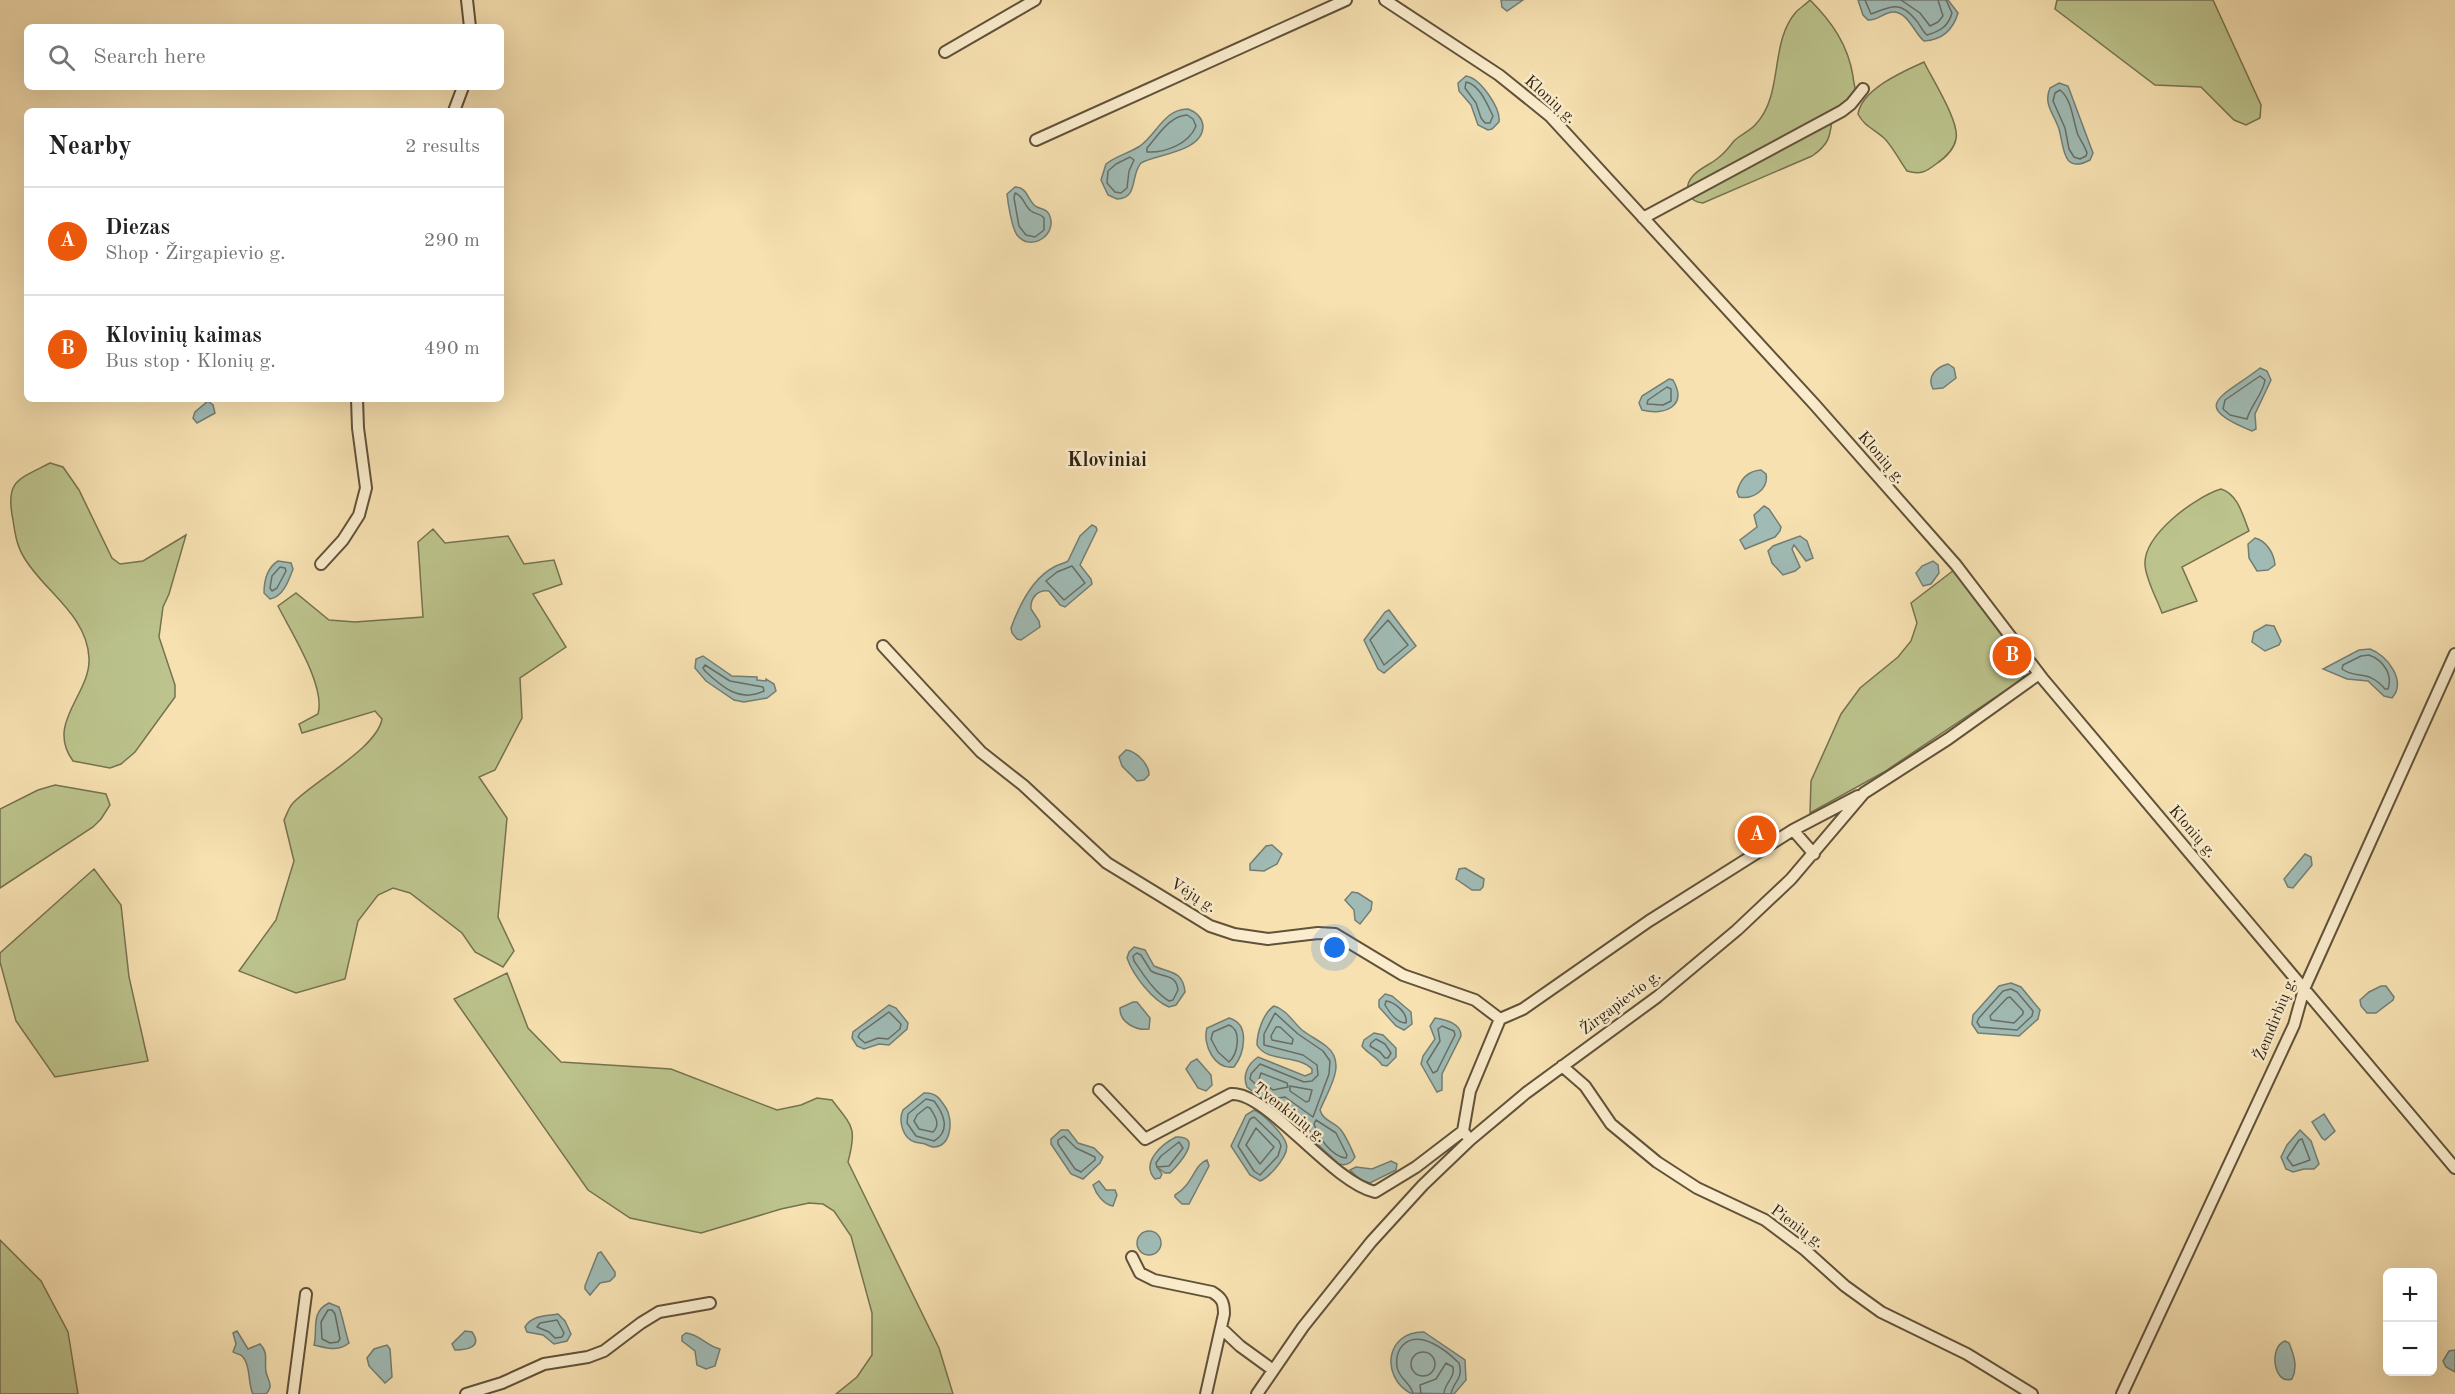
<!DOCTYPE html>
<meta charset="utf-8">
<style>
body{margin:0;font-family:"Old Standard TT",serif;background:#f6f6f6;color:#202124}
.controls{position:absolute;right:18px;bottom:18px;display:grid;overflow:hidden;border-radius:9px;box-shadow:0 6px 24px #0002}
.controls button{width:54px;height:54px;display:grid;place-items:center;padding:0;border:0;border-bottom:2px solid #e0e0e0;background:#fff;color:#202124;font:30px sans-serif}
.you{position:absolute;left:1335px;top:948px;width:21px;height:21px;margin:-15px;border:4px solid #fff;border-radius:50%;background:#1a73e8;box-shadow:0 0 0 9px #1a73e833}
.badge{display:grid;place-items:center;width:39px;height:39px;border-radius:50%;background:#ea580c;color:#fff;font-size:20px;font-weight:700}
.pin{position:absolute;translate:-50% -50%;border:3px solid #fff;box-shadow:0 2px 6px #0006}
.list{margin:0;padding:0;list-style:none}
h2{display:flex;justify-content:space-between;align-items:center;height:78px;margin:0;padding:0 24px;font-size:26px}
h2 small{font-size:20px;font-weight:400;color:#757577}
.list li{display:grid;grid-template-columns:39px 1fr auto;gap:18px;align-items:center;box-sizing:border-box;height:108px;padding:0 24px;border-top:2px solid #e0e0e0}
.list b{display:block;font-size:22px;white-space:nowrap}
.list p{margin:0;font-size:20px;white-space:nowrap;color:#757577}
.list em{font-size:20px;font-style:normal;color:#757577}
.icon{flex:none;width:33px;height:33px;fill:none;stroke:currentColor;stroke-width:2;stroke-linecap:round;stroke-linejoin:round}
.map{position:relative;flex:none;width:2455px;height:1394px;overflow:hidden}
.search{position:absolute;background:#fff;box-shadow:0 6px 24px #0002;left:24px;top:24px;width:480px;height:66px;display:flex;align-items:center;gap:15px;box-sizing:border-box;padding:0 21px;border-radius:9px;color:#757577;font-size:22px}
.panel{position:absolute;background:#fff;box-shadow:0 6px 24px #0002;left:24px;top:108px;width:480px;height:294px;border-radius:9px}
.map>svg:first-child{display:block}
</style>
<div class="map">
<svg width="2455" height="1394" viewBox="0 0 2455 1394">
<rect width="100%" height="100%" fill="#f7e1b1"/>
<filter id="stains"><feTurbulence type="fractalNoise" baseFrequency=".00333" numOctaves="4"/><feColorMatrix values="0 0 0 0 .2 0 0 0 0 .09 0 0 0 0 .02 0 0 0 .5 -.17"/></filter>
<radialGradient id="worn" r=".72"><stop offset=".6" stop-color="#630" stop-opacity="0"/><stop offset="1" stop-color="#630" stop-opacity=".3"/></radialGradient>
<!-- green -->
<path fill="#bcc38c" stroke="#767250" stroke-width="1.5" d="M1810 0C1832 22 1848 45 1853 76 1853 80 1855 86 1855 89 1853 100 1840 107 1833 113 1830 135 1831 143 1812 156L1703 203C1689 202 1683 188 1692 177 1699 168 1710 165 1718 158 1725 153 1729 147 1734 141 1740 135 1750 131 1756 124 1784 94 1769 43 1796 12 1800 8 1806 4 1810 0Z
M2057 0H2213L2261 105 2260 118 2246 125 2234 120 2201 87 2155 85 2055 9Z
M1924 62C1932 79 1960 122 1956 139 1954 150 1945 158 1936 164 1926 172 1920 175 1907 171 1899 160 1893 147 1884 138 1874 129 1864 126 1858 114 1862 89 1904 71 1924 62Z
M50 463 63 467 79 490 112 558 120 564 143 561 186 535 169 594 163 607 159 637 175 685V697L135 752 121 764 110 768 73 761C45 723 91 694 89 658 87 615 45 592 25 559 17 547 15 534 13 520 5 481 17 480 50 463Z
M2221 489C2238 494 2243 516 2249 531L2182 567 2197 601 2162 613C2157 599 2146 580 2145 565 2143 535 2195 497 2221 489Z
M433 529 445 543 508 536 524 564 554 560 562 584 533 594 566 647 520 678 522 718 495 770 479 777 507 818 498 917 514 951 503 967 475 952 462 933 410 893 393 888 378 895 358 921 345 979 296 993 239 971 276 920 294 861 284 820C287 814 289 807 293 803 314 781 377 748 382 719L375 711 302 733 299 724 318 714C326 686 291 632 278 606L296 593 329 620 355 622 423 617 418 542Z
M1954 570 2027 670 2021 680 1884 772 1810 813 1811 781 1841 714 1860 688 1898 657 1911 641 1917 623 1911 603Z
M55 785 106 794 110 805 101 819 93 827 0 888V809L38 790Z
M94 869 121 905 129 977 148 1061 55 1077 16 1021 0 962V953Z
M507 973 528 1028 561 1062 671 1069 777 1110 801 1105 817 1098 832 1100C853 1127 857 1128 848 1162L939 1348 953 1394H836L857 1377 872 1355V1313L851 1236 834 1211 823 1204 809 1203 781 1209 701 1233 630 1218 588 1190 454 999Z
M0 1240 41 1281 68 1332 78 1394H0Z"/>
<!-- water -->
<path fill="#a0bbb5" stroke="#737e74" stroke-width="1.5" d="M1501 0H1523L1507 11 1502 7Z
M1858 0H1948L1958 13C1953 30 1942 40 1924 41 1914 33 1908 11 1892 12 1883 13 1877 21 1868 20L1863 15Z
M1466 76C1480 78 1501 108 1499 122L1492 129 1488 130 1478 125 1471 105 1459 91 1458 83Z
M2059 83 2068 86 2093 153 2090 160C2062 175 2064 146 2059 129 2054 114 2043 104 2050 88Z
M1188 109C1196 112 1202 117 1203 126 1203 152 1157 154 1141 163 1130 175 1139 198 1117 199L1108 195 1101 180 1106 164C1116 156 1129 153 1140 146 1157 134 1164 109 1188 109Z
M1015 187C1027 187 1027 198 1034 205 1039 210 1045 207 1049 214 1059 234 1031 253 1017 235 1012 228 1008 204 1007 194Z
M1948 364 1954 368 1956 378 1943 388 1933 389C1926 376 1937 367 1948 364Z
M2260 368 2267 371 2271 380 2255 414 2256 429 2252 431C2186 405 2225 396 2260 368Z
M1669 379 1673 380C1688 406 1665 416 1642 410L1639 403 1642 396Z
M208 401 213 405 215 413 197 423 193 418 195 412Z
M1761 470 1766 474C1769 489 1753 500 1739 497L1737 492C1740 480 1747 471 1761 470Z
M1764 506 1769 509 1781 527 1780 531 1775 537 1745 549 1740 540 1757 527 1754 515Z
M1092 525 1096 527 1097 530 1080 565 1091 579 1092 584 1065 607 1060 605 1049 591C1038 589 1030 598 1031 609L1039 621 1040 627 1021 640 1017 639 1012 633 1011 628C1019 606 1033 578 1054 567 1059 564 1063 564 1068 561L1080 536Z
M1800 536 1807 541 1813 558 1806 561 1794 545 1792 549 1800 567 1795 571 1783 575 1772 563 1768 551 1773 546Z
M2255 538C2267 541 2274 554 2275 565L2268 570 2257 571 2249 558 2248 544Z
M278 561 291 563 293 569C289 580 283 597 270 599L264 593C264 580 267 568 278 561Z
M1933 561 1938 565 1939 573 1931 584 1923 586 1916 573 1922 566Z
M1389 610 1416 646 1384 673 1378 669 1364 640 1385 612Z
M2266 625 2274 626 2281 641 2279 645 2265 651 2252 642 2254 632Z
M2370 649C2387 655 2407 681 2392 698L2384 696 2368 681 2347 679 2323 669 2359 650Z
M703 656 732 676 757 677V680L766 681V679L774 684 776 691 767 698 744 702 734 700 706 681 695 668 696 659Z
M1126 750C1136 751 1149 764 1149 775L1144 780 1137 781 1122 766 1119 757Z
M1272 845 1282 854 1277 864 1264 871 1250 870V864L1266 846Z
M2305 854 2311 857 2312 865 2293 888 2288 887 2284 879Z
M1465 868 1484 879 1483 887 1480 890H1472L1456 879 1459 869Z
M1352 892 1358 893 1372 902 1371 910 1360 924 1355 920 1354 910 1345 900Z
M1134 947 1145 950 1154 966C1169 973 1183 970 1185 992L1176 1005 1169 1007C1152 1000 1133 975 1127 958L1129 952Z
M2011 983 2021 987 2040 1010 2038 1019 2019 1036 1978 1033 1972 1024 1973 1015 1999 986Z
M2381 986H2386L2394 997 2393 1000 2376 1013H2367L2361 1006 2360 1000 2369 992Z
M1385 994 1392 996 1411 1012 1412 1024 1404 1030 1396 1026 1379 1007V1000Z
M1133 1002H1137L1150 1018 1149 1029C1136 1031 1119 1022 1120 1008Z
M889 1005 896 1008 908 1023 907 1029 889 1045 879 1044 864 1049 857 1046 852 1038 853 1032Z
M1274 1006C1286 1009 1293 1022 1302 1030 1310 1036 1318 1040 1326 1046 1348 1063 1328 1090 1320 1110 1323 1121 1335 1122 1341 1130 1347 1138 1351 1148 1355 1157 1351 1164 1346 1166 1339 1164L1315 1142 1303 1117 1280 1103 1303 1121V1126L1298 1128 1247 1087C1242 1075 1248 1064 1258 1057L1305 1076 1312 1073V1069C1298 1054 1267 1063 1257 1045 1257 1033 1263 1013 1274 1006Z
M1229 1018C1251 1024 1244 1054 1234 1067 1215 1070 1202 1045 1207 1028Z
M1435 1018C1446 1020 1461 1023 1461 1036L1442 1074V1090L1437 1092 1421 1064 1423 1056 1435 1039 1430 1026Z
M1374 1033 1383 1035 1396 1048V1057L1387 1066 1382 1065C1376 1056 1368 1054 1362 1046L1364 1040Z
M1197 1059 1211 1075 1212 1085 1206 1091 1198 1088 1186 1069 1191 1062Z
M924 1093C936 1092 940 1099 946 1108 953 1119 952 1146 934 1147 931 1147 927 1145 925 1144 922 1143 918 1143 915 1142 903 1139 898 1121 903 1110Z
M1254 1110C1262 1113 1267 1119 1273 1125 1290 1143 1292 1149 1275 1169 1270 1174 1267 1178 1260 1181L1250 1175 1231 1146 1246 1115Z
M2324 1114 2335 1131 2325 1140 2322 1138 2312 1122Z
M1061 1130H1068L1078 1143 1094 1148 1103 1157 1100 1163 1083 1179 1071 1174 1051 1144V1139Z
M2300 1130 2311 1141 2319 1164 2314 1169H2304L2293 1172 2286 1169 2281 1157 2287 1145Z
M1176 1137C1205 1136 1178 1165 1170 1173H1165L1157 1167 1162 1174 1160 1178 1155 1179C1140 1163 1162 1144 1176 1137Z
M1207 1160 1209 1166 1189 1204H1182L1175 1197V1195C1193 1185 1194 1164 1207 1160Z
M1391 1161 1397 1164 1396 1170 1370 1183 1360 1180 1350 1170 1356 1167 1372 1169Z
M1099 1181 1106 1190H1115L1117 1195 1113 1206C1104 1205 1096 1194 1093 1185Z
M1137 1243a12 12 0 1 1 24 0a12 12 0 1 1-24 0Z
M601 1252 615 1272V1276L610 1281 600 1283 590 1295 585 1289V1286L598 1253Z
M329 1303 339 1307C343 1318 345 1331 349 1343 338 1352 327 1348 314 1345 318 1330 310 1312 329 1303Z
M558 1314 565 1321 571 1334 567 1341 554 1344 543 1335 527 1332 525 1327C532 1315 546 1316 558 1314Z
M237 1331 248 1349 260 1344C269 1353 264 1360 266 1372 268 1381 274 1385 266 1394H253C248 1386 251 1365 242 1356 240 1354 236 1354 233 1352L236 1344 233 1333Z
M465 1331 472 1332C483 1347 467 1350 455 1350L452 1344Z
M1424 1332 1465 1360 1466 1380 1454 1394 1410 1393C1380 1376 1386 1331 1424 1332Z
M686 1333C699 1334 707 1346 720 1349L715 1366 706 1369 697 1365 695 1351 682 1341V1336Z
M2285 1341 2289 1343C2294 1355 2298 1367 2292 1379 2274 1386 2268 1347 2285 1341Z
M387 1345 390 1349 392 1377 385 1383 369 1366 367 1358 374 1349Z
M2455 1350V1372L2446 1367 2443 1361 2449 1351Z"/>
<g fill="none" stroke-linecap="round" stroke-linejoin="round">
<!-- shore -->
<path stroke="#686e64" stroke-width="1.5" d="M1865 0 1871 14C1890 7 1899 0 1915 19 1920 24 1922 31 1927 35 1940 31 1948 27 1952 13L1946 0
M1901 0 1920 13 1930 26 1938 22 1943 16 1938 0
M1466 82C1480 85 1487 104 1493 116L1490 123H1485L1481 118 1476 103 1465 88Z
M2060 90C2072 99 2073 121 2078 135 2081 141 2085 146 2087 153L2086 156 2080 159 2074 157 2069 149 2065 128 2053 101 2055 93Z
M1187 115 1193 119 1196 126C1189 144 1165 153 1147 152V148C1158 136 1169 116 1187 115Z
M1130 157 1134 160 1129 171 1127 188 1121 193 1115 192 1107 183 1108 171 1116 164Z
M1015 193C1024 196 1024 206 1031 211 1037 215 1040 213 1044 218V230L1035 237 1026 235 1019 226 1014 198Z
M2260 376 2265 380C2263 394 2251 405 2247 419L2230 415 2223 409 2225 400Z
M1667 387 1671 389V401L1663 405 1647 404 1648 400Z
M1072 566 1085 583 1064 600 1046 581 1057 572Z
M280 567 285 568 286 571 277 588 272 591 270 588 272 576Z
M1388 620 1408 645 1384 665 1370 640Z
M2369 655C2383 660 2393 674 2388 689H2385C2368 669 2358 680 2342 669L2343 665 2361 656Z
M705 665 730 681 763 687 764 691C740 703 722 687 705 671L703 668Z
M1137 953 1141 955 1151 971C1163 978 1176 973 1178 990L1173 1000 1169 1001C1154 992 1144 975 1134 961L1133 956Z
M2011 989 2017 992 2033 1011 2032 1016 2017 1030 1980 1027 1977 1022 1979 1018 2003 991Z
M2010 997 2023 1011V1014L2014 1023 1991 1020 1990 1016 2007 998Z
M1386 1001C1395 1002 1408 1013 1406 1023 1397 1023 1389 1012 1385 1005Z
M889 1012 901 1024 900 1029 888 1039 878 1038 865 1043 858 1037 860 1033Z
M1275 1013 1298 1034 1323 1051 1330 1061 1329 1074 1313 1117 1285 1097 1272 1099 1250 1079 1251 1074 1260 1064 1304 1082 1312 1081 1318 1075 1317 1065 1303 1055 1264 1045V1034Z
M1229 1025C1242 1030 1238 1054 1229 1062L1218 1052 1211 1039 1213 1032Z
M1442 1026 1454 1031 1455 1035 1437 1071 1433 1073 1427 1062 1440 1041 1438 1029Z
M1276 1027H1280L1293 1039 1292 1044 1272 1040 1271 1036Z
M1376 1039 1385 1044 1391 1053 1388 1058H1385L1380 1052 1370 1046 1371 1043Z
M1261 1073 1287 1083 1288 1087 1273 1090 1259 1079Z
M1290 1086 1312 1090 1309 1101 1306 1102 1290 1091Z
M926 1099 934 1101C944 1114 951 1131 934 1141L916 1136 907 1123 908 1114Z
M927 1107 930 1108C935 1116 941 1124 933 1132L919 1129 914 1121 917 1115Z
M1254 1117 1279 1141 1281 1146 1278 1156 1260 1175 1254 1171 1238 1146 1250 1119Z
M1316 1120 1336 1133 1347 1155 1346 1158C1332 1157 1318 1137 1314 1124Z
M1256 1128 1274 1147 1260 1164 1246 1145Z
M1064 1136 1076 1148 1095 1157V1160L1081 1172 1075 1169 1058 1144V1140Z
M2299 1140 2302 1139 2310 1160 2293 1166 2287 1158Z
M1179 1142 1183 1148 1169 1166 1157 1167 1156 1163 1161 1156Z
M328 1310H332L335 1314 340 1339 338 1342 330 1343 322 1339 321 1322Z
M557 1320 564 1333 562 1337 555 1338 549 1332 537 1327 540 1323Z
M1411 1364a12 12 0 1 1 24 0a12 12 0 1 1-24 0Z
M1413 1394C1412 1384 1399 1379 1397 1367 1396 1359 1397 1351 1403 1345 1420 1329 1447 1351 1459 1363 1464 1380 1453 1381 1451 1394
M1421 1394 1420 1385 1436 1379 1446 1363 1453 1367C1455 1379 1444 1383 1444 1394"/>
<!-- minor casing -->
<g stroke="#61523a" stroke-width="14">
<path id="minor" d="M467 0 470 27
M1385 0 1499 75 1550 116 1815 405 1956 565 2043 679 2455 1168
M945 52 1035 0
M454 111 463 87
M1036 140 1346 0
M1643 218 1842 111 1851 104 1863 89
M321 564 343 540 359 515 366 488 358 428 357 399
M883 646 981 752 1023 785 1107 863 1210 926 1234 934 1268 939 1318 933 1335 934 1403 975 1475 1000 1500 1019
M1793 830 1814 854
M1500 1019 1523 1009 1649 921 1793 830 1858 796
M1562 1066 1585 1086 1611 1124 1657 1162 1697 1188 1765 1220 1805 1250 1845 1286 1881 1312 1967 1354 2032 1394
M1099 1090 1145 1139 1231 1094C1267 1091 1330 1181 1375 1192L1416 1167 1463 1131
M1467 1136 1463 1131 1470 1091 1500 1019
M1132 1257 1140 1273 1154 1280 1212 1292C1222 1298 1224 1302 1224 1314L1206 1394
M1221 1328 1240 1346 1273 1370
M293 1394 306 1294
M466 1394 502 1383 544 1364 588 1357 604 1351 641 1323 659 1312 710 1303
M1257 1394 1303 1327 1371 1242 1423 1185 1470 1140 1526 1093 1657 997 1737 930 1791 879 1864 793 1948 739 2039 674
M2122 1394 2294 1025 2304 989 2455 654"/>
</g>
<!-- minor -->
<use href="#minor" stroke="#faeccc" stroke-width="10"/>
</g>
<g text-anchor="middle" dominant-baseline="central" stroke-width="5" stroke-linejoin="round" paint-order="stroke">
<!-- street labels -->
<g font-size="16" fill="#2f2213" stroke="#faeccc">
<text transform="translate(1550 100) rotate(42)">Klonių g.</text>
<text transform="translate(1881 458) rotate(49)">Klonių g.</text>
<text transform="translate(2192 832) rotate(49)">Klonių g.</text>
<text transform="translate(1193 896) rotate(32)">Vėjų g.</text>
<text transform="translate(1621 1003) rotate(-37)">Žirgapievio g.</text>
<text transform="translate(2276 1019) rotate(-68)">Žemdirbių g.</text>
<text transform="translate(1289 1113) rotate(38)">Tvenkinių g.</text>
<text transform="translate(1797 1227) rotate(36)">Pienių g.</text>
</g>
<!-- quarter labels -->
<g font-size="20" font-weight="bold" fill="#2f2213" stroke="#faeccc">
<text x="1107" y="461">Kloviniai</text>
</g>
</g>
<rect width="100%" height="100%" filter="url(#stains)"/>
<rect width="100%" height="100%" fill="url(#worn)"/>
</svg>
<div class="controls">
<button>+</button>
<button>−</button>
</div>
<div class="you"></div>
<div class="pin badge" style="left:1757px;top:835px">A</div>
<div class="pin badge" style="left:2012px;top:656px">B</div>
<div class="search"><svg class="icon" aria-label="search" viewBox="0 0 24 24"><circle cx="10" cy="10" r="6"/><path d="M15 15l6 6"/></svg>Search here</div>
<section class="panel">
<h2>Nearby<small>2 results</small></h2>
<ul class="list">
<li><span class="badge">A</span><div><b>Diezas</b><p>Shop · Žirgapievio g.</p></div><em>290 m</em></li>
<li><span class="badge">B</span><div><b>Klovinių kaimas</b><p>Bus stop · Klonių g.</p></div><em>490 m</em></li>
</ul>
</section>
</div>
